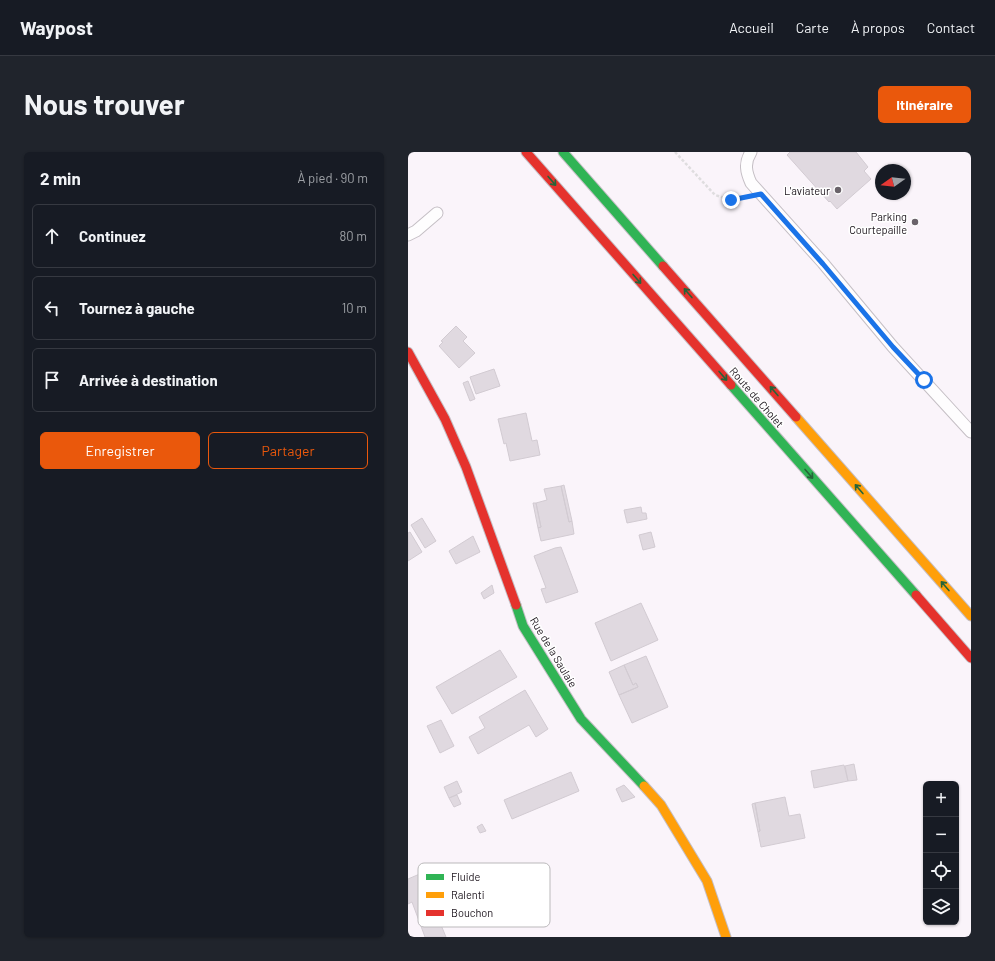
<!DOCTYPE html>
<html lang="fr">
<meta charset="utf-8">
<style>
body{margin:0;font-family:Barlow,sans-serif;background:#20242c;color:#f1f3f6}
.controls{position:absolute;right:12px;bottom:12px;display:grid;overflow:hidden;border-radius:6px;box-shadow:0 1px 3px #0004}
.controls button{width:36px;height:36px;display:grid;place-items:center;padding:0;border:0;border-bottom:1px solid #363941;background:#171b24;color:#f1f3f6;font:20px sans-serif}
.compass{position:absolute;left:467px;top:12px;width:36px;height:36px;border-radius:50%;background:#171b24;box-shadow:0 1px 3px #0004;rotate:255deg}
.stop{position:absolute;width:12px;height:12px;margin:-9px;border:3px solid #1a73e8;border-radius:50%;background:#fff}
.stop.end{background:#1a73e8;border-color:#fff;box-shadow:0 1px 4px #0008}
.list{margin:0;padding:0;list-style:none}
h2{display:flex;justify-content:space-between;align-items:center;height:52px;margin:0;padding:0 16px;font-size:17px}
h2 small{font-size:13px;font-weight:400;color:#9ea1a6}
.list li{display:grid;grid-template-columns:26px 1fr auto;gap:12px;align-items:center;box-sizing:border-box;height:64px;margin:0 8px 8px;padding:0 8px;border:1px solid #363941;border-radius:6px}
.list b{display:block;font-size:15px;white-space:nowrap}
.list em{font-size:13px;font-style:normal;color:#9ea1a6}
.actions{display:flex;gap:8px;padding:12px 16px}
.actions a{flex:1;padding:9px 0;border:1px solid #ea580c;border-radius:6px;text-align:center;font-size:14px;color:#ea580c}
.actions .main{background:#ea580c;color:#fff}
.icon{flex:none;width:22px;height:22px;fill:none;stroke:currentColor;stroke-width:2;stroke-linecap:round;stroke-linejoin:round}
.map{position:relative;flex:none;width:563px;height:785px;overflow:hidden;border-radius:6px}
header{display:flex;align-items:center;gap:24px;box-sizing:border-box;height:56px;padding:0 20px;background:#171b24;border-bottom:1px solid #363941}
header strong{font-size:19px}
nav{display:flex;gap:22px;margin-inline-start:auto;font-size:14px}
.intro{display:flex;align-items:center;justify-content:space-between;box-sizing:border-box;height:96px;padding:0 24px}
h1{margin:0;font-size:28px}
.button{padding:10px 18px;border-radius:6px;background:#ea580c;color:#fff;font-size:14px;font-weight:700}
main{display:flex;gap:24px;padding:0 24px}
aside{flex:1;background:#171b24;border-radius:6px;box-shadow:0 1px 3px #0004}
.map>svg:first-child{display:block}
</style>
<header>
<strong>Waypost</strong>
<nav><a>Accueil</a><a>Carte</a><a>À propos</a><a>Contact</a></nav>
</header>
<div class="intro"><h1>Nous trouver</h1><a class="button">Itinéraire</a></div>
<main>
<aside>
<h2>2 min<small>À pied · 90 m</small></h2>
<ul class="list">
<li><svg class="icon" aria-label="ahead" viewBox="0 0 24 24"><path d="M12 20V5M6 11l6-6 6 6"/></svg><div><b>Continuez</b></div><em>80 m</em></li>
<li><svg class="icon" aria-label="left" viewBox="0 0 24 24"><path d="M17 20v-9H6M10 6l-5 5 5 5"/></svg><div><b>Tournez à gauche</b></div><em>10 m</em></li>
<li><svg class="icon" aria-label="arrive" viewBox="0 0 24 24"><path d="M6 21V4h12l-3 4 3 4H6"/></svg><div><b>Arrivée à destination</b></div></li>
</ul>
<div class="actions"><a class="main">Enregistrer</a><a>Partager</a></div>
</aside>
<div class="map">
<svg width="563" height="785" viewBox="0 0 563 785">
<rect width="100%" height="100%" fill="#faf4fa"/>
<!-- building -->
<path fill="#e0d9e0" stroke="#d2cbd2" d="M382 0H448L460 15 456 19 463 27 429 57 422 49 421 50 379 3Z
M48 174 59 185 55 189 67 201 51 216 31 194 35 190 33 189Z
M86 217 92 234 68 242 62 225Z
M60 229 67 247 62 249 55 231Z
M118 261 124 289 129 288 132 303 102 309 98 291 96 292 90 267Z
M156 333 164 369 161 370 153 334Z
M153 334 161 370 164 369 166 382 133 389 130 376 133 375 128 351 139 348 136 337Z
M125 351H128L133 375 130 376Z
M233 355 234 361H238L239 367 219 371 216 358Z
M14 366 28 389 17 396 3 373Z
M2 380 14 400 0 409V381Z
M243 380 247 395 235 398 231 383Z
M65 384 72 400 48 412 41 399Z
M153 395 170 440 138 451 133 437 138 436 126 404 147 396Z
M84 433 86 441 76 447 73 441Z
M233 451 250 488 203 509 187 471Z
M92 498 109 525 44 562 28 535Z
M238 504 260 555 224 571 211 543 230 535 228 531 225 533 216 513Z
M216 513 225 533 228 531 230 535 211 543 201 520Z
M117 538 140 577 128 585 121 573 70 602 61 585 77 576 71 565Z
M33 568 46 594 32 601 19 574Z
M446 612 449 628 440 629 437 614Z
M436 613 440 629 406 636 403 619Z
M163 620 171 639 104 667 96 648Z
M49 629 54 640 41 646 36 635Z
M216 633 227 645 214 650 208 637Z
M49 643 53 652 46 655 41 646Z
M377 645 381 664 392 662 397 686 353 695 350 680 352 679 347 651Z
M347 651 352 679 350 680 344 652Z
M74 672 78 679 72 681 69 675Z
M14 721 21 744 38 785H17L4 750 0 752V727Z"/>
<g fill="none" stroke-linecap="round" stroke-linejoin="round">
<!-- lane casing -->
<g stroke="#c5bfc5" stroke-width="13">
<path id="lane" d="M343 0C336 11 338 20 343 31L415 111 485 195 563 280
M0 83 8 79 29 61"/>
</g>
<!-- fast casing -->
<g stroke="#c5bfc5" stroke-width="11">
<path id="fast" d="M155 0 255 114
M323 233 508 443
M108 453 115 474 173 567 236 634"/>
</g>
<!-- slow casing -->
<g stroke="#c5bfc5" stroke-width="11">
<path id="slow" d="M388 265 563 464
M236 634 253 653 299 729 318 785"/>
</g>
<!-- jam casing -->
<g stroke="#c5bfc5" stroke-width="11">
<path id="jam" d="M118 0 323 233
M255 114 388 265
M0 200 37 267 58 315 108 453
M508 443 563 506"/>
</g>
<!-- path -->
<path stroke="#dfdddf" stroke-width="2.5" stroke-dasharray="3 2" stroke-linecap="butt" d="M267 0 307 43 323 48 334 46"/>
<!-- lane -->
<use href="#lane" stroke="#fefdfe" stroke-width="11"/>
<!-- fast -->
<use href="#fast" stroke="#30b455" stroke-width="9"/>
<!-- slow -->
<use href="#slow" stroke="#ff9f0a" stroke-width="9"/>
<!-- jam -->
<use href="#jam" stroke="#e5322d" stroke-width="9"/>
</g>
<!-- one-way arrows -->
<defs><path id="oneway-shaft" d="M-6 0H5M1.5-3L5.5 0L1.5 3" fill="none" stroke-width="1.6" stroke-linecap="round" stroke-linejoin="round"/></defs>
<g stroke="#266439">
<use href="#oneway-shaft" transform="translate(144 29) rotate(49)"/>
<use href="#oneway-shaft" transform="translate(229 127) rotate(49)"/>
<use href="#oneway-shaft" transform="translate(280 141) rotate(-131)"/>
<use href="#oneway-shaft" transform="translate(315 224) rotate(49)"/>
<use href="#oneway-shaft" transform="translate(366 239) rotate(-131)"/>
<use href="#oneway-shaft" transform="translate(401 322) rotate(49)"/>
<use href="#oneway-shaft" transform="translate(451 337) rotate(-131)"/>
<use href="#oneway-shaft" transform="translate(537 434) rotate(-131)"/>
</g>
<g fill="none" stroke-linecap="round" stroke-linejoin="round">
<!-- route -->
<path stroke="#1a73e8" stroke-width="5" d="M323 48 353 42 415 112 485 195 516 228"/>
</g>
<!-- markers -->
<g fill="#6a636a" stroke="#fff" stroke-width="1.5">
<circle cx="430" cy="38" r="4"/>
<circle cx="507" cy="70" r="4"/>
</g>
<g text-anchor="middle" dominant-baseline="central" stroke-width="3" stroke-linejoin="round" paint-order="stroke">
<!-- poi labels -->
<g font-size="11" fill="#1d151d" stroke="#fff" text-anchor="end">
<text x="422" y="38">L'aviateur</text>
<text x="499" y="64">Parking<tspan x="499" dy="13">Courtepaille</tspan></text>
</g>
<!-- street labels -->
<g font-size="11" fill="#1d151d" stroke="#fff">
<text transform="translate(349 245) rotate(49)">Route de Cholet</text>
<text transform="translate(146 500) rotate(59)">Rue de la Saulaie</text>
</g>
</g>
<!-- legend -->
<rect x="10" y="711" width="132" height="64" rx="6" fill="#fff" stroke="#bbb9bb" stroke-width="1"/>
<rect x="18" y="722" width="18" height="6" fill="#30b455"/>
<rect x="18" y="740" width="18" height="6" fill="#ff9f0a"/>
<rect x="18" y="758" width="18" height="6" fill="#e5322d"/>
<g font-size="11" fill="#1d151d">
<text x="43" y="729">Fluide</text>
<text x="43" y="747">Ralenti</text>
<text x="43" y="765">Bouchon</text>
</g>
</svg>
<div class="controls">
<button>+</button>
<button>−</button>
<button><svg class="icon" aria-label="locate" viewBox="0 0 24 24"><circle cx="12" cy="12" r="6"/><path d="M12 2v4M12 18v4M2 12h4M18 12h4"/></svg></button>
<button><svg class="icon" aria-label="layers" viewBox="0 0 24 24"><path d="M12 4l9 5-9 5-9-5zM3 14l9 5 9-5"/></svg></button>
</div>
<svg class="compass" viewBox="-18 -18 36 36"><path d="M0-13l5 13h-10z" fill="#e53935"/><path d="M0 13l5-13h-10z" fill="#9ea1a6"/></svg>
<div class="stop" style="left:516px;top:228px"></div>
<div class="stop end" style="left:323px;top:48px"></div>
</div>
</main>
